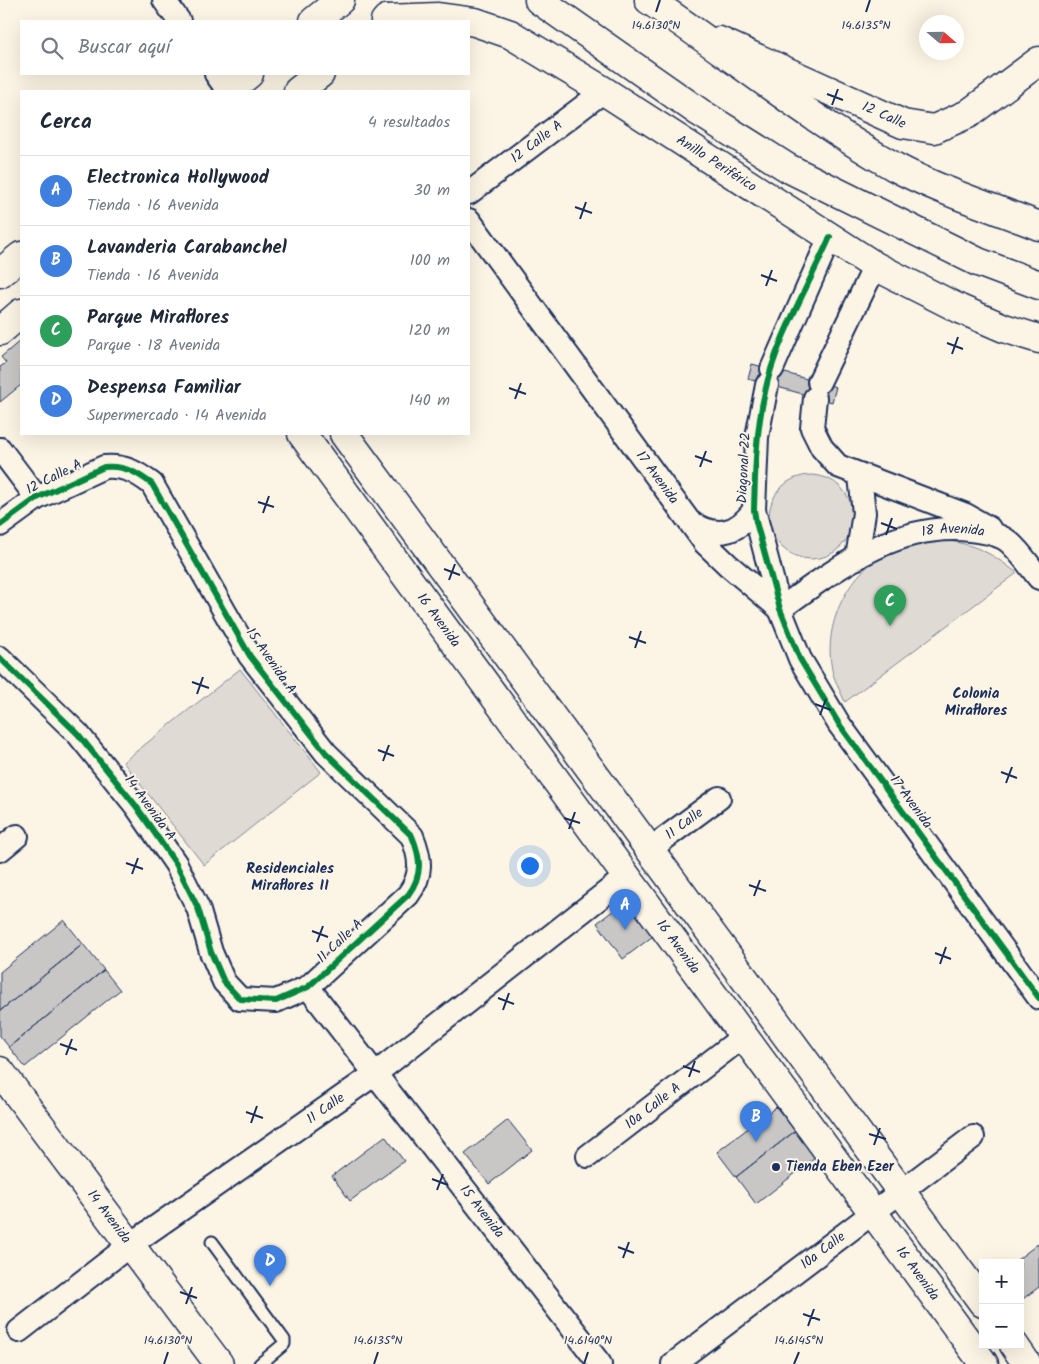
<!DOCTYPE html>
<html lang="es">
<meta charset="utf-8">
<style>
body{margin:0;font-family:Kalam,sans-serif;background:#f2f2f3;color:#1f2937}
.controls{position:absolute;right:15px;bottom:15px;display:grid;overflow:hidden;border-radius:0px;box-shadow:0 5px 20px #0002}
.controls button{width:45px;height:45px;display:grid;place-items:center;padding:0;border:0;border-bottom:1px solid #e0e1e3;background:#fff;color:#1f2937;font:25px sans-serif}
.compass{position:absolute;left:919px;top:15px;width:45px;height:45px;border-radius:50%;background:#fff;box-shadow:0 5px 20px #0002;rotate:110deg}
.you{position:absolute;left:529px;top:865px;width:18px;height:18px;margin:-12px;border:4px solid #fff;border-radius:50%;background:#1a73e8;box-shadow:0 0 0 8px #1a73e833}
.badge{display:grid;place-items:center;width:32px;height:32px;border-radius:50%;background:#1b2f5e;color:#fff;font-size:16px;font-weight:700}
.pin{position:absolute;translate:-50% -41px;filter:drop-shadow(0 1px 2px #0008)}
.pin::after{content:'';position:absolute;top:26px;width:18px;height:15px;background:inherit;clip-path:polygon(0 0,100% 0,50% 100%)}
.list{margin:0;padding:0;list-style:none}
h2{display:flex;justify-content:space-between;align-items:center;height:65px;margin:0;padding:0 20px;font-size:21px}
h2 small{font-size:16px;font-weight:400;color:#747a83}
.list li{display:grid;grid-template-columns:32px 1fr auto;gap:15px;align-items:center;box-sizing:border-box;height:70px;padding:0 20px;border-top:1px solid #e0e1e3}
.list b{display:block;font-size:19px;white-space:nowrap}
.list p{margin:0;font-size:16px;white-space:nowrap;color:#747a83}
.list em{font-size:16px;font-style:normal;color:#747a83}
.icon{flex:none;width:28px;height:28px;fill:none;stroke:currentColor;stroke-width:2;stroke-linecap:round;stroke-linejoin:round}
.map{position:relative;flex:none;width:1039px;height:1364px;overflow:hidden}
.search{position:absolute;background:#fff;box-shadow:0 5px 20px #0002;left:20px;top:20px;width:450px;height:55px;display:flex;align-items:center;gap:12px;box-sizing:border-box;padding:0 18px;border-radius:0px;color:#747a83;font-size:19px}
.panel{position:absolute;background:#fff;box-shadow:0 5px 20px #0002;left:20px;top:90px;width:450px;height:345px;border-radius:0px}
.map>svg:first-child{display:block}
</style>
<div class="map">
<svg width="1039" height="1364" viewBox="0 0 1039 1364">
<rect width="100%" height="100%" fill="#fcf5e5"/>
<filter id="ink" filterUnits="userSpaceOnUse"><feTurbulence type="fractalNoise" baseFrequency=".02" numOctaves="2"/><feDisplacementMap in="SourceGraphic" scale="10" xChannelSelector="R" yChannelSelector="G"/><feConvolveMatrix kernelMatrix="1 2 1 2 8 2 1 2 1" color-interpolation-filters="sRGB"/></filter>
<g filter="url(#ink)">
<!-- green -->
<path fill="#dfdbd4" stroke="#7d8599" d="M769 517a42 42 0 1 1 84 0a42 42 0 1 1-84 0Z
M932 539C972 543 986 549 1017 573L845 702C841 693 836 683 833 674 820 622 852 563 902 546 911 542 923 541 932 539Z
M240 669 321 772 204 865 123 762Z"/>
<!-- building -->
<path fill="#c8c7c6" stroke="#1b2f5e" d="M21 340V385L0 402V367L6 363 1 357Z
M752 364 836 387 832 402 748 379Z
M627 900 653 936 623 959 597 923Z
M64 920 83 944 0 1011V972Z
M83 944 104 970 9 1047 0 1036V1011Z
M104 970 120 990 25 1067 9 1047Z
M776 1107 795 1131 736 1177 717 1152Z
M508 1120 532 1150 489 1184 465 1154Z
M795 1131 815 1158 756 1204 736 1177Z
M385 1136 404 1161 350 1201 332 1176Z
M1039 1243V1287L1020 1301V1263H1013Z"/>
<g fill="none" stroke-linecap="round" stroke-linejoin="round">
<!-- service casing -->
<g stroke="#1b2f5e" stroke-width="15">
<path id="service" d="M212 1242 284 1340V1344L260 1364"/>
</g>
<!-- minor casing -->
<g stroke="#1b2f5e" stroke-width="26">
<g id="minor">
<path d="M164 0 179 21"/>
<path d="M216 74 228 91"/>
<path id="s1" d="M469 193 604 91"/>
<path id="s2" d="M469 220 705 543 728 565 780 609"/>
<path d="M772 369 830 237"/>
<path d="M819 382 875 266"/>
<path d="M767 385 757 437 754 510 780 609 800 659 839 724 1039 998"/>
<path d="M815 398 812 428 822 448 838 466 966 515 989 528"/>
<path d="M0 449 37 498"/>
<path d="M690 522C716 538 736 535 754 510"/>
<path d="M0 525 37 498 104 467C124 465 136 472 152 484L250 656 326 753 412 836C421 858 423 875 408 895L308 987 276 1001 240 999 224 982 211 952 198 908 176 864 136 806 78 734 0 658"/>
<path d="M857 558 864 513 860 476"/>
<path id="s3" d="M780 609C837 568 896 522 970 530 980 531 994 533 1003 538 1014 543 1031 568 1039 578"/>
<path d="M0 850 17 836"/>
<path id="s4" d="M649 850 719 798"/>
<path id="s5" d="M308 987 600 1364"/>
<path id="s6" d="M588 1156 744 1036"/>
<path id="s7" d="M19 1331 130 1245 375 1074 626 877"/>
<path id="s8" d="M673 1364 973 1137"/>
</g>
</g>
<!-- tertiary casing -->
<g stroke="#1b2f5e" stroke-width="31">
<g id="tertiary">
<path id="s9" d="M387 19 438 17 475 22 510 34 604 91 875 266 960 309 1004 328 1039 339"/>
<path id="s10" d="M719 41 903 124 934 129 968 114 1039 61"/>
<path id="s11" d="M0 1071 219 1364"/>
</g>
</g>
<!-- secondary casing -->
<g stroke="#1b2f5e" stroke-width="31">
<g id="secondary">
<path d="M314 21 340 0"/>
<path d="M385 21 387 19"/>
<path d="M228 91 249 74"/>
<path d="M298 91 320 74"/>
<path d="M0 273 21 256"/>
<path d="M0 331 21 313"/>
<path id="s12" d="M302 434 984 1364"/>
<path d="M344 434 983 1303"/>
<path d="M1014 1345 1027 1364"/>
</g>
</g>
<!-- trunk casing -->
<g stroke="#1b2f5e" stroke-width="31">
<path id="trunk" d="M539 0 699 112 788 168 978 262 1039 285
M649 0C731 55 808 118 895 167 940 191 991 207 1039 226"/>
</g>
<!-- service -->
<use href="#service" stroke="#fcf5e5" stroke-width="11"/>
<!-- minor -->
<use href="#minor" stroke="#fcf5e5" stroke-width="22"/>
<!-- tertiary -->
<use href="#tertiary" stroke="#fcf5e5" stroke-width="28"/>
<!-- secondary -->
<use href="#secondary" stroke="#fcf5e5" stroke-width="28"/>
<!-- trunk -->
<use href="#trunk" stroke="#fcf5e5" stroke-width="28"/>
<!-- cycleway casing -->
<g stroke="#fcf5e5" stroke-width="9">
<path id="cycleway" d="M830 237C809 285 775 342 765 392 756 431 755 471 754 510L756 522 780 609 800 659 839 724 1039 998
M0 525 37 498 104 467C124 465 136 472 152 484L250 656 326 753 412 836C421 858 423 875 408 895L308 987 276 1001 240 999 224 982 211 952 198 908 176 864 136 806 78 734 0 658"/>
</g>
<!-- cycleway -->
<use href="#cycleway" stroke="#00873e" stroke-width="6"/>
</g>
</g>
<!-- ticks -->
<path fill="none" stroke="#1b2f5e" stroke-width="2" d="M656 12 660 0M866 12 870 0M827 94 843 100M832 105 838 89M575 207 592 213M580 219 586 202M761 275 777 281M766 286 772 270M947 343 963 349M952 354 958 337M509 388 526 394M515 399 521 383M695 456 712 462M700 467 706 451M258 502 274 507M263 513 269 496M881 523 897 529M886 535 892 518M444 569 460 575M449 580 455 564M629 637 646 643M635 648 641 631M192 682 209 688M197 694 203 677M815 704 831 710M820 715 826 699M378 750 394 756M383 761 389 745M1001 772 1017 778M1006 783 1012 767M564 818 580 823M569 829 575 812M126 863 143 869M132 874 138 858M749 885 766 891M754 896 760 880M312 931 328 937M317 942 323 926M935 953 951 959M940 964 946 947M498 998 514 1004M503 1010 509 993M60 1044 77 1050M66 1055 72 1039M683 1066 700 1072M689 1077 695 1061M246 1112 263 1118M251 1123 257 1106M869 1134 886 1139M874 1145 880 1128M432 1179 448 1185M437 1190 443 1174M618 1247 634 1253M623 1258 629 1242M180 1292 197 1298M186 1304 192 1287M803 1314 820 1320M808 1326 814 1309M164 1364 168 1352M374 1364 378 1352M584 1364 588 1352M794 1364 799 1352"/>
<!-- markers -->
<circle fill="#1b2f5e" stroke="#fcf5e5" stroke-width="2" cx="776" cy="1167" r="5"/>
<g text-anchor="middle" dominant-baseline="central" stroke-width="4" stroke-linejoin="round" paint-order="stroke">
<!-- street labels -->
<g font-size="14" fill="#1b2f5e" stroke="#fcf5e5">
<text stroke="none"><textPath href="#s10" startOffset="181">12 Calle</textPath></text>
<text stroke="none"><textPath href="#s1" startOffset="85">12 Calle A</textPath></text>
<text stroke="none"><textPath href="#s9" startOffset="369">Anillo Periférico</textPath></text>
<text transform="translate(744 468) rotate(-87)">Diagonal 22</text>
<text transform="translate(54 477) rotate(-27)">12 Calle A</text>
<text stroke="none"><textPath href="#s2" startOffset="319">17 Avenida</textPath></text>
<text stroke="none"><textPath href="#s3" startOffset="194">18 Avenida</textPath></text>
<text stroke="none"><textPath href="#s12" startOffset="231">16 Avenida</textPath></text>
<text transform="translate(271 661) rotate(55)">15 Avenida A</text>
<text transform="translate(911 802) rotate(54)">17 Avenida</text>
<text transform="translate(150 808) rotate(54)">14 Avenida A</text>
<text stroke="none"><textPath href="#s4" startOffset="44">11 Calle</textPath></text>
<text transform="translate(340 941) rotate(-43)">11 Calle A</text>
<text stroke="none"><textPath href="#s12" startOffset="636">16 Avenida</textPath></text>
<text stroke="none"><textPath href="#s6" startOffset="82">10a Calle A</textPath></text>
<text stroke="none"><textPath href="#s7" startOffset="379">11 Calle</textPath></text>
<text stroke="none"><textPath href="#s5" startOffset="284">15 Avenida</textPath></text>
<text stroke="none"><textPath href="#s11" startOffset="182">14 Avenida</textPath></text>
<text stroke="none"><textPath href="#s8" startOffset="188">10a Calle</textPath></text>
<text stroke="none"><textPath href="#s12" startOffset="1041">16 Avenida</textPath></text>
</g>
<!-- poi labels -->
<g font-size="14" font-weight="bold" fill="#1b2f5e" stroke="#fcf5e5" text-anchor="start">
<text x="786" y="1167">Tienda Eben Ezer</text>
</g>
<!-- neighbourhood labels -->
<g font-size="15" font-weight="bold" fill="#1b2f5e" stroke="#fcf5e5">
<text x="976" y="694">Colonia<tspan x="976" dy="17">Miraflores</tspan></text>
<text x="290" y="869">Residenciales<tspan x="290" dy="17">Miraflores II</tspan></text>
</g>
</g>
<g font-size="12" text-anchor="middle" fill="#1b2f5e" stroke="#fcf5e5" stroke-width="4" stroke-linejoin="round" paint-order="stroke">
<text x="866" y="29">14.6135°N</text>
<text x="656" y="29">14.6130°N</text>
<text x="168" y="1344">14.6130°N</text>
<text x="378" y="1344">14.6135°N</text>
<text x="588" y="1344">14.6140°N</text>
<text x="799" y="1344">14.6145°N</text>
</g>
</svg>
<div class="controls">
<button>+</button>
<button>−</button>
</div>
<svg class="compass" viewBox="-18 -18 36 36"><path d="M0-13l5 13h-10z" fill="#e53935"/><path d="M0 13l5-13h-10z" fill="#747a83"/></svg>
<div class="you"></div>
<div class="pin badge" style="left:625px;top:930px;background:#3f7fe0">A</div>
<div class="pin badge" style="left:756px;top:1142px;background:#3f7fe0">B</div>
<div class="pin badge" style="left:890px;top:626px;background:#2e9e5b">C</div>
<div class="pin badge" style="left:270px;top:1286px;background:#3f7fe0">D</div>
<div class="search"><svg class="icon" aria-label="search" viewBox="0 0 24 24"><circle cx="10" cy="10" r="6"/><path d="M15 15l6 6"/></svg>Buscar aquí</div>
<section class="panel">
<h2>Cerca<small>4 resultados</small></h2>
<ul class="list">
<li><span class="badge" style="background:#3f7fe0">A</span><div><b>Electronica Hollywood</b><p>Tienda · 16 Avenida</p></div><em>30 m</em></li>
<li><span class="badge" style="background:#3f7fe0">B</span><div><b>Lavanderia Carabanchel</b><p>Tienda · 16 Avenida</p></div><em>100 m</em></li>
<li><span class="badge" style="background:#2e9e5b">C</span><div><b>Parque Miraflores</b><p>Parque · 18 Avenida</p></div><em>120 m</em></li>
<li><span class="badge" style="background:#3f7fe0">D</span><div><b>Despensa Familiar</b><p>Supermercado · 14 Avenida</p></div><em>140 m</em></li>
</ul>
</section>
</div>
